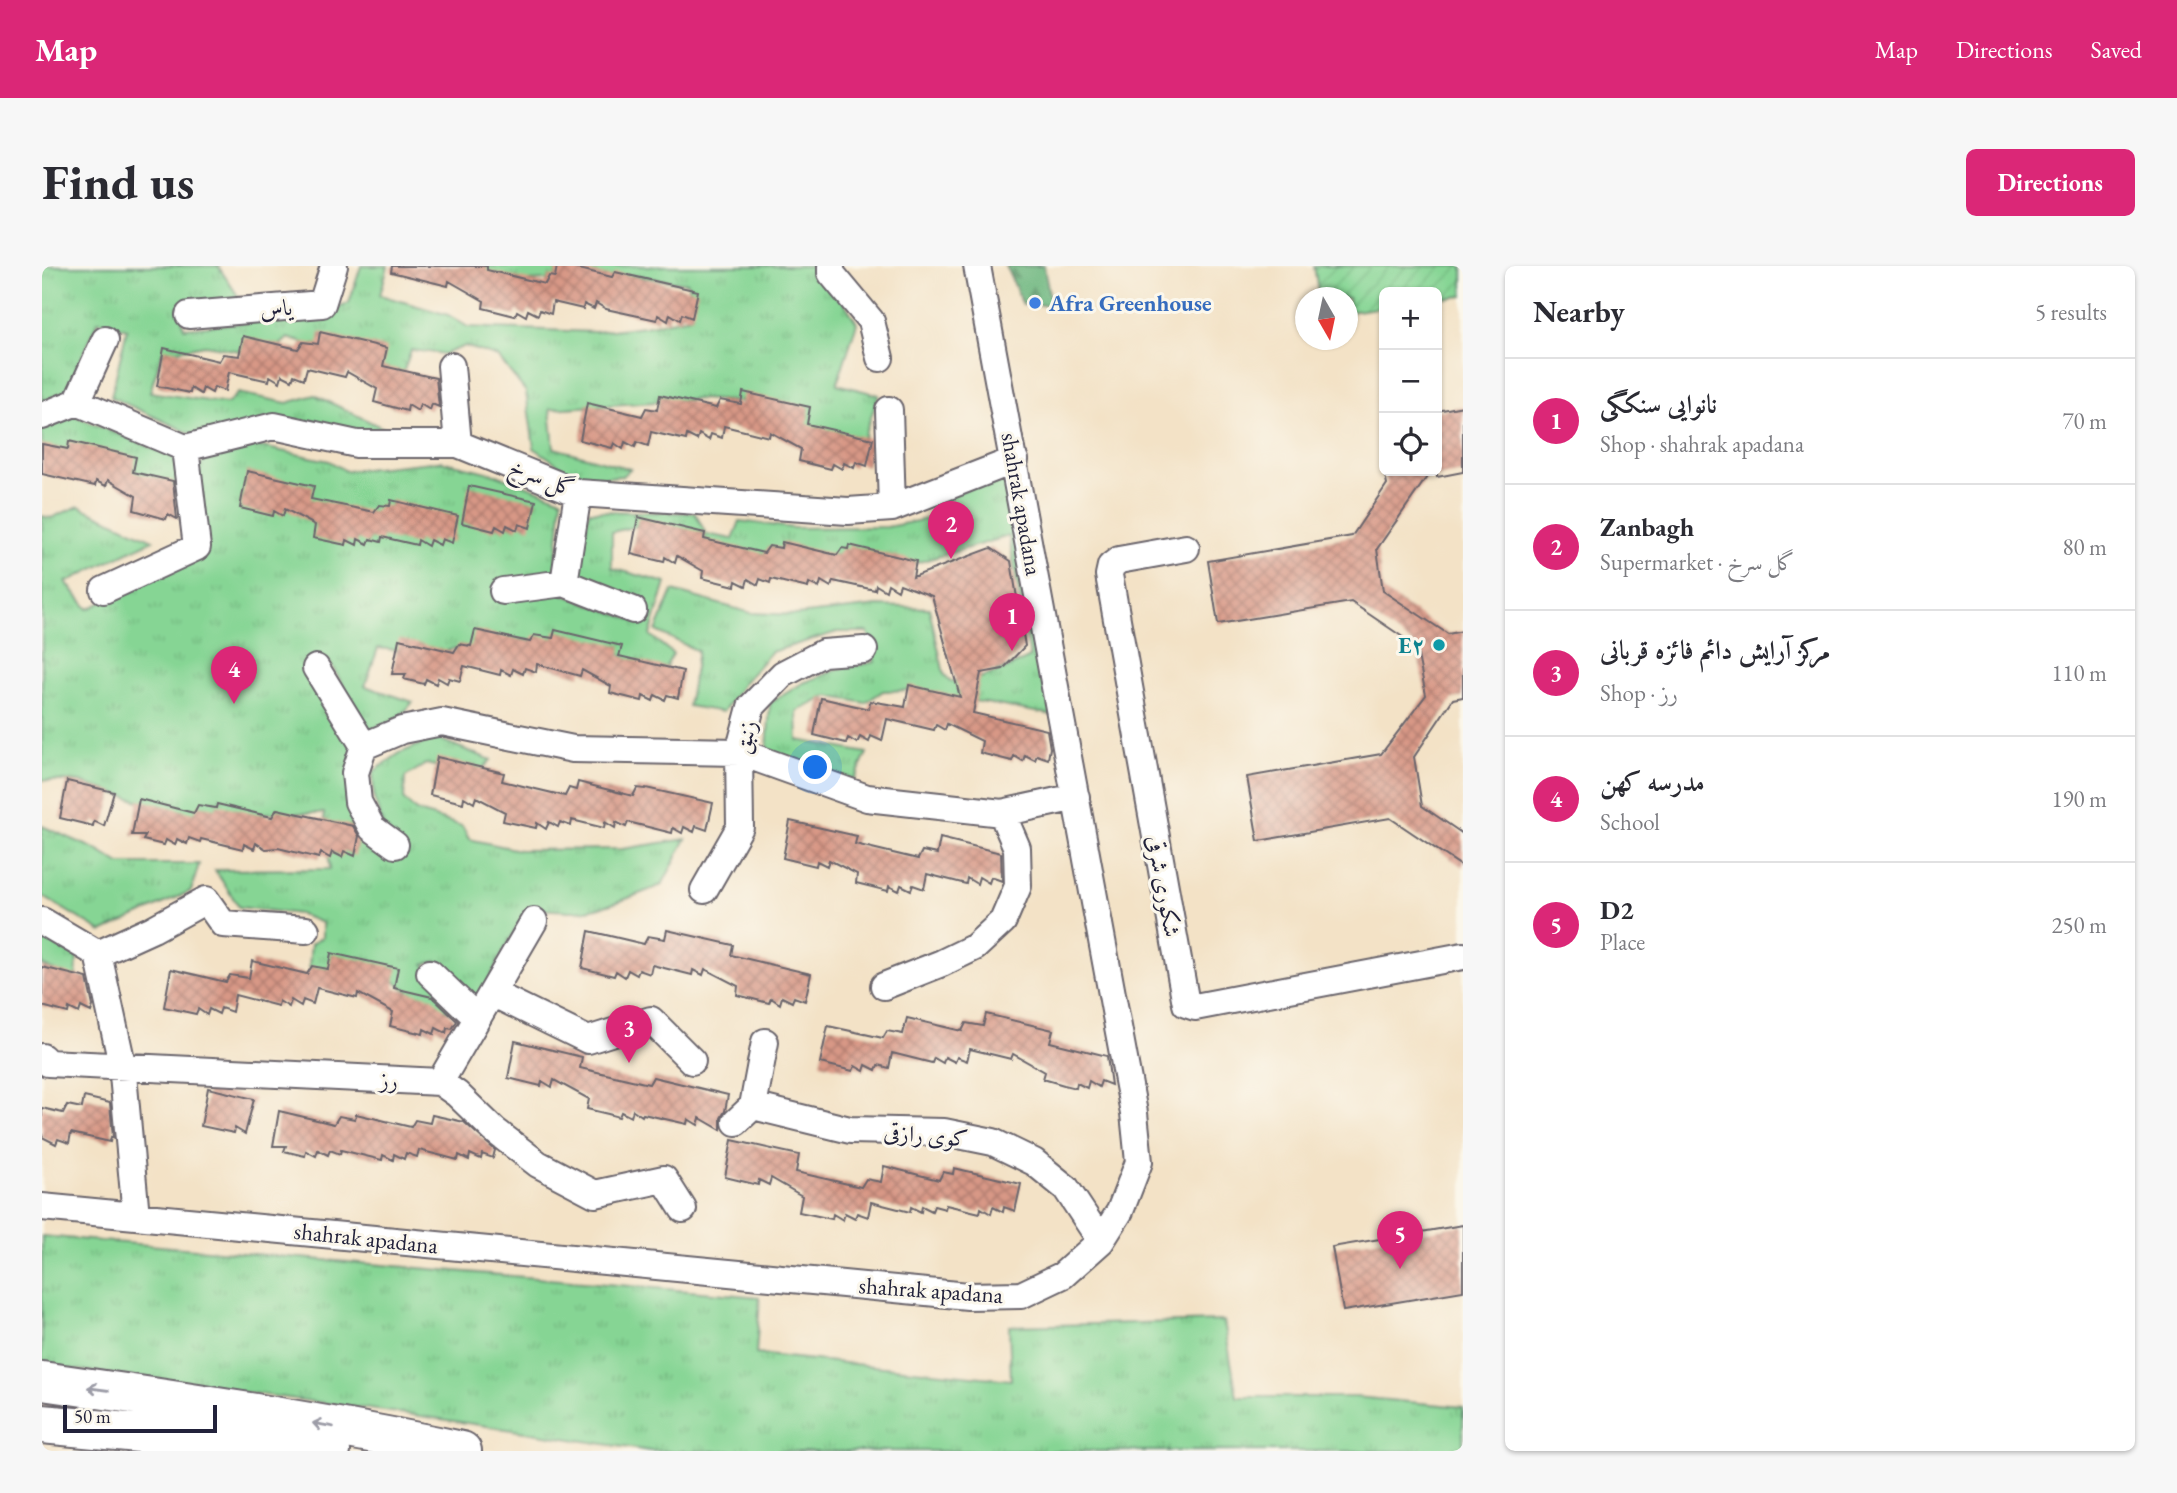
<!DOCTYPE html>
<meta charset="utf-8">
<style>
body{margin:0;font-family:"EB Garamond",Amiri,serif;background:#f7f7f7;color:#2b2b33}
.controls{position:absolute;right:21px;top:21px;display:grid;overflow:hidden;border-radius:10px;box-shadow:0 2px 5px #0004}
.controls button{width:63px;height:63px;display:grid;place-items:center;padding:0;border:0;border-bottom:2px solid #e1e1e2;background:#fff;color:#2b2b33;font:35px sans-serif}
.compass{position:absolute;left:1253px;top:21px;width:63px;height:63px;border-radius:50%;background:#fff;box-shadow:0 2px 5px #0004;rotate:171deg}
.scale{position:absolute;left:21px;bottom:18px;width:154px;box-sizing:border-box;padding-left:7px;border:4px solid #22223b;border-top:0;font-size:19px;line-height:24px;white-space:nowrap;color:#22223b;-webkit-text-stroke:5px #fbf7ec;paint-order:stroke}
.you{position:absolute;left:774px;top:502px;width:24px;height:24px;margin:-18px;border:5px solid #fff;border-radius:50%;background:#1a73e8;box-shadow:0 0 0 10px #1a73e833}
.badge{display:grid;place-items:center;width:46px;height:46px;border-radius:50%;background:#db2777;color:#fff;font-size:23px;font-weight:700}
.pin{position:absolute;translate:-50% -58px;filter:drop-shadow(0 2px 4px #0008)}
.pin::after{content:'';position:absolute;top:37px;width:24px;height:21px;background:inherit;clip-path:polygon(0 0,100% 0,50% 100%)}
.list{margin:0;padding:0;list-style:none}
h2{display:flex;justify-content:space-between;align-items:center;height:91px;margin:0;padding:0 28px;font-size:30px}
h2 small{font-size:23px;font-weight:400;color:#7c7c81}
.list li{display:grid;grid-template-columns:46px 1fr auto;gap:21px;align-items:center;box-sizing:border-box;height:126px;padding:0 28px;border-top:2px solid #e1e1e2}
.list b{display:block;font-size:26px;white-space:nowrap}
.list p{margin:0;font-size:23px;white-space:nowrap;color:#7c7c81}
.list em{font-size:23px;font-style:normal;color:#7c7c81}
.icon{flex:none;width:38px;height:38px;fill:none;stroke:currentColor;stroke-width:2;stroke-linecap:round;stroke-linejoin:round}
.map{position:relative;flex:none;width:1421px;height:1185px;overflow:hidden;border-radius:10px}
header{display:flex;align-items:center;gap:42px;box-sizing:border-box;height:98px;padding:0 35px;background:#db2777;color:#fff}
header strong{font-size:33px}
nav{display:flex;gap:38px;margin-inline-start:auto;font-size:24px}
.intro{display:flex;align-items:center;justify-content:space-between;box-sizing:border-box;height:168px;padding:0 42px}
h1{margin:0;font-size:49px}
.button{padding:18px 32px;border-radius:10px;background:#db2777;color:#fff;font-size:24px;font-weight:700}
main{display:flex;gap:42px;padding:0 42px}
aside{flex:1;background:#fff;border-radius:10px;box-shadow:0 2px 5px #0004}
.map>svg:first-child{display:block}
</style>
<header>
<strong>Map</strong>
<nav><a>Map</a><a>Directions</a><a>Saved</a></nav>
</header>
<div class="intro"><h1>Find us</h1><a class="button">Directions</a></div>
<main>
<div class="map">
<svg width="1421" height="1185" viewBox="0 0 1421 1185">
<defs>
<pattern id="grass-tufts" width="24" height="20" patternUnits="userSpaceOnUse" patternTransform="scale(1.75)"><rect width="24" height="20" fill="#86d594"/><path d="M3 7l-1-3M5 7V3M7 7l1-3M15 17l-1-3M17 17v-4M19 17l1-3" fill="none" stroke="#73b780"/></pattern>
<pattern id="forest-firs" width="22" height="20" patternUnits="userSpaceOnUse" patternTransform="scale(1.75)"><rect width="22" height="20" fill="#6cb67e"/><path d="M5 1l3.5 6h-7zM16 11l3.5 6h-7z" fill="#589468"/></pattern>
<pattern id="garden-furrows" width="10" height="10" patternUnits="userSpaceOnUse" patternTransform="scale(1.75)"><rect width="10" height="10" fill="#86d594"/><path d="M-1 1l2-2M0 10L10 0M9 11l2-2" fill="none" stroke="#73b780"/></pattern>
<pattern id="building-cross-hatch" width="8" height="8" patternUnits="userSpaceOnUse" patternTransform="scale(1.75)"><rect width="8" height="8" fill="#d89886"/><path d="M0 0l8 8M0 8l8-8" fill="none" stroke="#af7c6f"/></pattern>
</defs>
<rect width="100%" height="100%" fill="#fbf7ec"/>
<filter id="ink" filterUnits="userSpaceOnUse"><feTurbulence type="fractalNoise" baseFrequency=".0143" numOctaves="2"/><feDisplacementMap in="SourceGraphic" scale="14" xChannelSelector="R" yChannelSelector="G"/><feConvolveMatrix kernelMatrix="1 2 1 2 8 2 1 2 1" color-interpolation-filters="sRGB"/></filter>
<filter id="wash" filterUnits="userSpaceOnUse"><feTurbulence type="fractalNoise" baseFrequency=".00686" numOctaves="4" result="noise"/><feDisplacementMap in="SourceGraphic" scale="28" xChannelSelector="R" yChannelSelector="G"/><feGaussianBlur stdDeviation="1.57" result="paint"/><feColorMatrix in="noise" values="0 0 0 0 0 0 0 0 0 0 0 0 0 0 0 0 0 1.4 0 .05"/><feComposite in="paint" operator="in"/></filter>
<g filter="url(#wash)">
<rect width="100%" height="100%" fill="#f3e2c6"/>
<!-- grass -->
<path fill="url(#grass-tufts)" stroke="#547c68" stroke-width="2" d="M0 0H176L198 33 138 43 142 62 280 50 307 37 319 0H346L338 29 406 49 426 61 553 66 602 60 649 51 646 17 590 10 464 16 434 0H779L815 57 795 118 837 129 818 181 710 136 658 133 508 143 512 182 588 203 580 210 538 213 492 182 484 126 456 91 423 80 403 88 369 84 361 107 246 72 226 90 163 79 120 87 108 126 185 138 196 127 245 137 273 129 345 164 304 169 154 170 69 131 85 63 56 55 25 124 0 136Z
M32 150 132 191 140 223 17 187 0 189V164Z
M206 178 287 195 304 205 399 195 453 208 520 233 513 307 520 328 596 356 604 337 536 311 547 245 653 247 664 268 691 273 698 255 751 262 845 261 895 251 898 233 964 207 993 391 1010 449 872 424 841 425 823 437 786 430 755 445 756 474 825 487 813 513 772 505 725 485 728 437 761 417 797 403 833 396 826 366H795L729 386 702 416 681 446 646 440 656 385 614 365 631 325 709 347 754 349 836 340 887 342 902 408 908 415C935 417 965 403 988 391L967 270 874 297 823 288 697 295 595 260 570 266V302L624 317 608 369 631 388 617 413 559 376 518 377 468 373 452 381H418L391 388 336 382 323 420 371 436 357 452 328 464 286 394 264 395 313 483 307 520 341 557 332 533 331 506 358 487 394 472 449 494 434 510 384 498 363 511 362 534 374 545 420 560 427 573 477 584 580 583 644 573 620 619C596 628 559 645 534 645 517 645 502 642 484 644L434 737 395 695 382 698 410 746 382 737 346 710 267 701 269 678 280 671V657L257 648 197 641 173 604 288 603 282 547H229L168 553 110 539 38 516 0 514V250L9 252 37 240 111 274 24 316 46 343 163 287 154 203 173 186Z
M0 560 53 583 78 598H157L149 625 60 666 0 630Z
M0 672 35 691 34 715 0 699Z
M0 970 718 1031 714 1088 969 1114 967 1060 1182 1055 1195 1131H1313L1421 1141V1185H608L372 1149 0 1099Z"/>
<!-- forest -->
<path fill="url(#forest-firs)" stroke="#476c5c" stroke-width="2" d="M964 0H1002L1009 39H981Z"/>
<!-- garden -->
<path fill="url(#garden-furrows)" stroke="#547c68" stroke-width="2" d="M1272 0H1421V30L1395 33V26H1342V41L1306 46V32L1277 31Z"/>
<g id="blocks">
<!-- building -->
<path fill="url(#building-cross-hatch)" d="M350 0H445V4L503 18 507 10 513 11 515 0H525L570 11 573 6 656 25 650 52 640 48 638 54 628 48 626 55 616 49 615 54 564 43 554 37 552 43 542 38 541 43 511 36 509 48 498 44 496 49 486 44 484 50 475 45 473 50 441 42 442 35 407 15 406 20 349 6Z
M278 66 345 82 341 100 394 112 397 141 390 138 388 144 378 138 376 145 366 139 365 145 332 136 335 123 305 106 303 111 265 102 262 113 252 109 250 114 240 109 238 116 228 110 227 115 187 106 183 125 172 121 170 127 161 122 159 128 149 122 148 127 115 120 122 82 177 95 181 88 197 90 201 70 256 83 261 76 276 78Z
M701 126 768 141 765 158 831 173 825 200 814 196 812 202 802 197 800 203 791 198 789 203 757 195 759 183 728 166 727 171 682 160 680 172 669 168 667 174 657 168 655 174 645 169 644 174 609 166 606 180 595 176 593 181 583 176 581 183 572 177 570 182 538 174 545 137 600 150 604 142 615 144 618 129 674 142 678 134 699 138Z
M1421 140V206L1395 211V145Z
M27 175 94 191 91 206 131 215 135 253 126 248 124 253 92 244 94 230 66 214 64 220 54 215 53 220 0 208V178L26 183Z
M205 205 272 220 269 233 332 246 337 239 348 240 349 234 416 250 410 277 400 273 398 279 388 274 386 280 376 274 375 279 340 271 339 276 328 273 326 278 316 273 315 279 305 274 304 279 271 272 273 259 243 243 241 250 232 245 231 250 198 242Z
M1342 205H1389L1335 283 1341 325 1406 368 1421 365V431L1411 433 1372 491 1380 540 1421 568V601L1348 552 1216 575 1205 511 1339 488 1384 429 1374 380 1309 336 1176 358 1166 295 1310 270 1345 218Z
M427 220 494 235 488 262 477 258 475 264 465 259 463 265 454 260 452 265 420 257Z
M596 251 663 267 662 273 722 287 727 280 739 282 740 276 795 289 800 282 806 283 807 279 874 295 871 311 949 282 969 295 983 380 961 403 939 407 931 447 1005 464 1008 482 1006 493 995 489 993 494 983 489 981 495 972 490 970 495 938 487 940 475 905 458 903 464 894 459 892 464 845 453 840 475 829 470 827 476 818 471 815 477 806 472 804 477 772 469 779 432 827 443 828 435 863 441 867 419 918 431 890 330 858 318 856 324 846 318 844 325 834 319 833 324 791 315 789 321 779 315 777 322 767 317 766 322 729 313 728 317 718 313 716 319 706 313 704 320 694 315 693 320 660 312 661 305 635 290 633 297 623 291 622 296 589 288Z
M433 364 488 376 492 369 511 372 513 364 580 380 577 390 641 405 636 432 625 429 623 434 613 429 611 435 601 430 600 435 568 427 569 420 540 404 538 410 495 398 494 406 483 402 481 408 471 403 469 409 459 404 458 409 422 400 418 415 407 412 405 417 396 412 394 418 384 413 382 418 362 413 364 408H350L357 373 412 386 417 378 429 380Z
M395 491 462 507 460 515 523 530 527 522 534 524 536 516 591 530 595 522 603 523 604 522 671 537 665 564 654 560 652 566 642 561 640 567 631 562 630 567 586 556 584 561 574 556 573 562 563 556 562 562 530 554 529 560 518 556 516 561 507 556 504 563 495 557 494 562 461 555 463 546 434 531 432 537 422 531 421 537 388 529Z
M25 515 72 526 62 560 52 555 51 560 18 552Z
M97 533 152 547 156 539 174 542 175 538 230 551 235 543 311 560 317 570 313 590 302 585 300 591 290 586 288 592 279 587 277 592 236 582 224 583 214 577 212 583 202 578 201 583 159 573 158 576 147 572 145 578 135 573 133 579 124 574 122 579 101 574 104 569H90Z
M748 555 815 570 813 578 876 593 880 585 895 588 898 572 959 587 960 615 949 611 947 617 937 611 935 618 925 612 924 618 885 608 882 623 871 619 869 624 859 619 857 625 847 620 846 625 814 617 815 608 787 594 785 600 775 595 774 600 741 592Z
M625 664 691 679 689 689 769 708 763 735 752 731 750 736 740 731 738 738 729 732 727 737 695 729 696 720 663 703 661 709 651 704 650 709 610 699 608 708 597 704 595 709 586 704 583 711 574 705 572 710 540 702 547 665 602 678 606 670 623 673Z
M289 687 356 702 352 722 390 731 415 755 410 763 405 762 404 767 394 762 392 768 382 763 381 768 348 760 351 746 316 727 315 732 275 722 271 738 261 734 259 740 249 734 247 741 237 735 236 740 193 729 190 746 179 742 177 748 167 743 165 749 156 743 154 748 122 741 129 703 184 716 188 709 207 712 210 695 265 708 270 700 286 703Z
M0 701 45 712 51 740 49 746 39 741 37 747 27 742 26 747 0 740Z
M944 748 1011 764 1008 776 1065 790 1069 819 1059 815 1057 821 1047 815 1045 822 1035 817 1034 822 1022 819 1001 813 1003 806 971 788 969 793 928 783 925 795 915 791 913 796 903 791 901 797 892 792 890 797 850 787 847 802 836 799 834 804 824 799 822 805 813 800 811 805 778 797 786 760 841 772 845 765 861 768 865 752 920 765 924 757 941 760Z
M473 775 540 791 538 802 607 818 611 811 686 829 683 845 679 852V864L658 852 656 859 646 853 645 858 601 848 600 850 591 844 589 851 579 846 577 851 566 848 545 843 547 833 512 814 510 821 500 815 499 820 466 812Z
M166 822 212 833 203 868 193 862 192 867 159 860Z
M42 831 68 837 71 872 69 871 68 876 29 867 27 877 16 873 14 878 0 871V842L21 847 25 839 40 842Z
M237 845 292 858 297 850 313 853 314 848 369 861 373 854 388 857 390 849 422 856 453 884 451 892 440 888 439 893 428 888 427 894 417 889 416 894 377 884 375 891 364 887 362 893 352 888 351 894 341 889 340 894 299 884 298 888 288 884 286 889 276 884 274 890 264 885 263 890 242 885 244 880H231Z
M690 874 757 889 754 906 819 921 824 913 839 916 842 900 897 914 901 906 911 908 912 902 979 918 973 945 962 941 961 946 951 941 949 948 939 942 938 947 904 939 903 943 892 940 890 945 880 940 879 946 869 941 868 946 829 936 826 951 815 947 813 952 803 947 801 954 791 948 790 953 757 946 760 930 729 912 727 919 717 914 716 919 683 911Z
M1421 959V1025L1301 1045 1290 981Z"/>
</g>
</g>
<g filter="url(#ink)">
<use href="#blocks" fill-opacity="0" stroke="#6b656c" stroke-width="2"/>
<g fill="none" stroke-linecap="round" stroke-linejoin="round">
<!-- minor casing -->
<g stroke="#6b656c" stroke-width="30">
<path id="minor" d="M789 0V7L829 55 838 92
M147 49 280 38 292 0
M409 100 416 178
M35 136 143 182 232 160 315 178H416L536 227 806 245 850 242 973 194
M847 144 850 242
M0 150 35 136 63 74
M1144 282 1077 294 1069 300 1067 309 1144 738 1153 741 1421 690
M522 317 536 227
M62 324 155 281 143 182
M461 325 522 317 591 344
M274 402 322 480 313 507 316 536 330 562 353 579
M322 480 360 464 400 456 531 483 697 486 825 532 960 547 975 582 976 620 961 655 933 681 900 697 842 720
M960 547 1034 531
M662 624 698 561 697 486 709 441 741 408 781 387 822 384
M0 655 56 688 111 663 164 634 181 658 264 664
M56 688 80 798 94 950
M388 707 435 752
M450 727 546 774 609 754 650 795
M0 791 6 797 398 816 415 828 452 864 496 898 553 928 622 913 641 943
M398 816 492 655
M711 840 808 864 902 866 951 876 992 896 1024 922 1059 975
M694 856 711 840 723 776
M0 941 926 1030 979 1029 1021 1009 1059 975 1078 945 1097 896 1092 847 935 0"/>
</g>
<!-- highway casing -->
<g stroke="#6b656c" stroke-width="42">
<path id="highway" d="M0 1115C141 1135 281 1156 420 1185
M0 1158 289 1185"/>
</g>
<!-- minor -->
<use href="#minor" stroke="#fff" stroke-width="26"/>
<!-- highway -->
<use href="#highway" stroke="#fff" stroke-width="38"/>
</g>
<!-- one-way arrows -->
<defs><path id="oneway-shaft" d="M-6 0H5M1.5-3L5.5 0L1.5 3" fill="none" stroke-width="1.6" stroke-linecap="round" stroke-linejoin="round" transform="scale(1.75)"/></defs>
<g stroke="#9c9ca7">
<use href="#oneway-shaft" transform="translate(56 1123) rotate(-172)"/>
<use href="#oneway-shaft" transform="translate(281 1159) rotate(-170)"/>
</g>
</g>
<!-- markers -->
<circle fill="#3f7fe0" stroke="#fbf7ec" stroke-width="2.5" cx="993" cy="37" r="7"/>
<circle fill="#0f9aa8" stroke="#fbf7ec" stroke-width="2.5" cx="1397" cy="379" r="7"/>
<g text-anchor="middle" dominant-baseline="central" stroke-width="6" stroke-linejoin="round" paint-order="stroke">
<!-- shop labels -->
<g font-size="23" font-weight="bold" fill="#366cbe" stroke="#fbf7ec" text-anchor="start">
<text x="1007" y="37">Afra Greenhouse</text>
</g>
<!-- street labels -->
<g font-size="23" fill="#22223b" stroke="#fbf7ec">
<text transform="translate(234 42) rotate(-5)">یاس</text>
<text transform="translate(500 211) rotate(21)">گل سرخ</text>
<text transform="translate(980 238) rotate(80)">shahrak apadana</text>
<text transform="translate(703 471) rotate(-78)">زنبق</text>
<text transform="translate(1122 620) rotate(80)">شکوری شرقی</text>
<text transform="translate(347 814) rotate(3)">رز</text>
<text transform="translate(884 869) rotate(5)">کوی رازقی</text>
<text transform="translate(324 972) rotate(6)">shahrak apadana</text>
<text transform="translate(889 1024) rotate(4)">shahrak apadana</text>
</g>
<!-- culture labels -->
<g font-size="23" font-weight="bold" fill="#0d838f" stroke="#fbf7ec" text-anchor="end">
<text x="1383" y="379">E۲</text>
</g>
</g>
</svg>
<div class="controls">
<button>+</button>
<button>−</button>
<button><svg class="icon" aria-label="locate" viewBox="0 0 24 24"><circle cx="12" cy="12" r="6"/><path d="M12 2v4M12 18v4M2 12h4M18 12h4"/></svg></button>
</div>
<svg class="compass" viewBox="-18 -18 36 36"><path d="M0-13l5 13h-10z" fill="#e53935"/><path d="M0 13l5-13h-10z" fill="#7c7c81"/></svg>
<div class="scale">50 m</div>
<div class="you"></div>
<div class="pin badge" style="left:970px;top:385px">1</div>
<div class="pin badge" style="left:909px;top:293px">2</div>
<div class="pin badge" style="left:587px;top:797px">3</div>
<div class="pin badge" style="left:192px;top:438px">4</div>
<div class="pin badge" style="left:1358px;top:1003px">5</div>
</div>
<aside>
<h2>Nearby<small>5 results</small></h2>
<ul class="list">
<li><span class="badge">1</span><div><b>نانوایی سنکگی</b><p>Shop · shahrak apadana</p></div><em>70 m</em></li>
<li><span class="badge">2</span><div><b>Zanbagh</b><p>Supermarket · گل سرخ</p></div><em>80 m</em></li>
<li><span class="badge">3</span><div><b>مرکز آرایش دائم فائزه قربانی</b><p>Shop · رز</p></div><em>110 m</em></li>
<li><span class="badge">4</span><div><b>مدرسه کهن</b><p>School</p></div><em>190 m</em></li>
<li><span class="badge">5</span><div><b>D2</b><p>Place</p></div><em>250 m</em></li>
</ul>
</aside>
</main>
